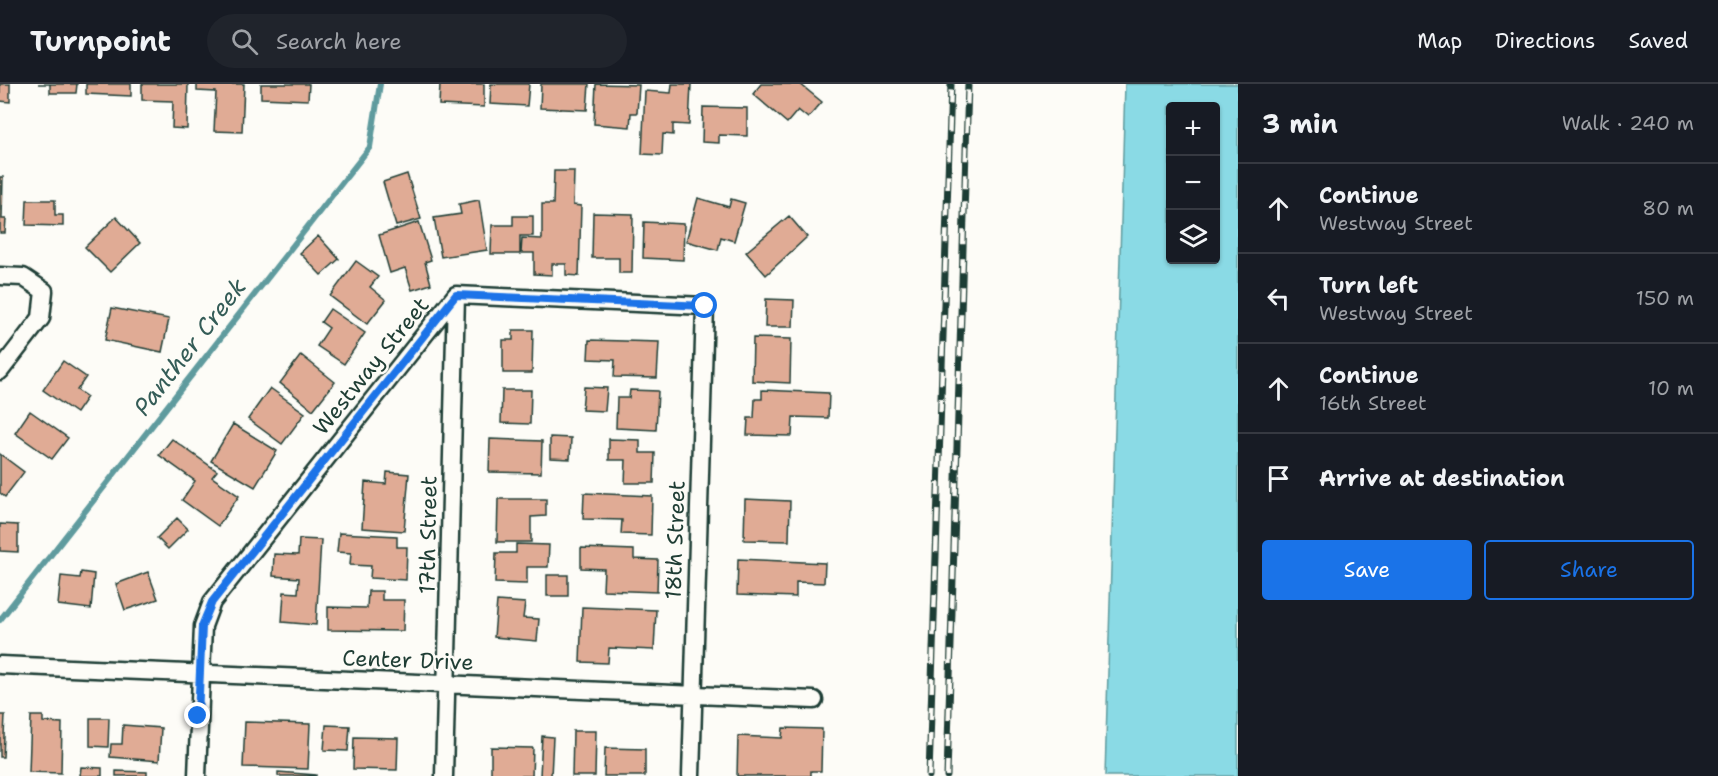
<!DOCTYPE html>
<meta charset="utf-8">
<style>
body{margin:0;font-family:"Shantell Sans",sans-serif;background:#20242c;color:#f1f3f6}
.controls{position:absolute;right:18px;top:18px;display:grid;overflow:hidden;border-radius:6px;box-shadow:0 2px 4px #0004}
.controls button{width:54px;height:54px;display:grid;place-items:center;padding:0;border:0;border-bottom:2px solid #363941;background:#171b24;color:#f1f3f6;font:30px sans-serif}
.stop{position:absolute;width:18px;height:18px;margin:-14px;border:4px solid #1a73e8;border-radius:50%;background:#fff}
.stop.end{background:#1a73e8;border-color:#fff;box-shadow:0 2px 6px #0008}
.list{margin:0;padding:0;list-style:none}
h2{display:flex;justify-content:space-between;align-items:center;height:78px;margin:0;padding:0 24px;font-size:26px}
h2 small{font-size:20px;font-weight:400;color:#9ea1a6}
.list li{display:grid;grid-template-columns:39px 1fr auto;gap:18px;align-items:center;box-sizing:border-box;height:90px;padding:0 24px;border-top:2px solid #363941}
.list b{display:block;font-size:22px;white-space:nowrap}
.list p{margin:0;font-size:20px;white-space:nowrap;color:#9ea1a6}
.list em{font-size:20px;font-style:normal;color:#9ea1a6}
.actions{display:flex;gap:12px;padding:18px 24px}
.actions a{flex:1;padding:14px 0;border:2px solid #1a73e8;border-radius:6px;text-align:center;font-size:21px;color:#1a73e8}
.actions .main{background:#1a73e8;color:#fff}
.icon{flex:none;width:33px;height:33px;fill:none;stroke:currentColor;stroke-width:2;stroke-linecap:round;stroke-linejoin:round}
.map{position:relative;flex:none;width:1238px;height:692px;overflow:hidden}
header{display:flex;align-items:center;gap:36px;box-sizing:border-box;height:84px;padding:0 30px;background:#171b24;border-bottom:2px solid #363941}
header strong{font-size:28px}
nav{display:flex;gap:33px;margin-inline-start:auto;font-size:21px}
.search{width:420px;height:54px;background:#20242c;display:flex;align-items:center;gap:15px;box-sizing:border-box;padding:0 21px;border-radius:33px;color:#9ea1a6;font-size:22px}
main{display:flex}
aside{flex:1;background:#171b24}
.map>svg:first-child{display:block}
</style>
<header>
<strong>Turnpoint</strong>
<div class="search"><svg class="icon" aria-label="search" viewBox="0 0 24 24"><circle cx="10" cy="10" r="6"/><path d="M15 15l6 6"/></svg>Search here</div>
<nav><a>Map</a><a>Directions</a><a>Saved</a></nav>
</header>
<main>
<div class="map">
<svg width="1238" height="692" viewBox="0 0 1238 692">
<rect width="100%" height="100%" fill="#fdfcf7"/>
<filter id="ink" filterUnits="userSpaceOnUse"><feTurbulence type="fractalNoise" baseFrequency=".0167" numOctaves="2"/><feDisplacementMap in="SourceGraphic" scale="12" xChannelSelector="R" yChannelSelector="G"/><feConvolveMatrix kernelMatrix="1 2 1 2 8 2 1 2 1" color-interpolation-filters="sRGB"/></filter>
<g filter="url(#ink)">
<!-- water -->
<path fill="#8adae5" stroke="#5f9b9e" stroke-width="1.5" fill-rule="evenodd" d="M1125 0H1238V692H1105ZM1170 22H1216V176H1170Z"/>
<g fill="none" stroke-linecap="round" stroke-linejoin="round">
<!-- stream -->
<path stroke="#5f9b9e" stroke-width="6" d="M0 536 370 63 380 0"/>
</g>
<!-- building -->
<path fill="#e0ab95" stroke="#1f3d34" stroke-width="1.5" d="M0 0H10V18L0 17Z
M38 0H77L76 9H50V0Z
M86 0H131V12L86 10Z
M142 0H188L187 45 172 44 173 17 142 16Z
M197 0H244L242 48 214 47 216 8 197 7Z
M261 0H309L308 16 261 14Z
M440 0H484V23L439 21Z
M491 0H529L527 22 490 20Z
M541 0H589L587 26 540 24Z
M596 0 639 1 637 29H631L630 43 594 40Z
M672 0H691L689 41 673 40V51L663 50 662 71 642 70 645 7 671 9Z
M761 0H800L822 18 808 34 798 26 787 39 753 10Z
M703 23 747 24V52L719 51V59L702 58Z
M554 87H574L573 121 581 122 579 192 566 191V180H552V191L534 190V169H521L522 154 542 155V120H553Z
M407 90 421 135 396 142 383 98Z
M0 93H3L2 135H6L5 149H0Z
M698 114 729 123 731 115 745 119 734 157 721 153 718 166 686 157Z
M27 116H55V131H63V142L26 141Z
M479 116 487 166 441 173 434 134 461 130 459 120Z
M593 129 633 130 632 189H619V174H592Z
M513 132H533V152H520V170H491L492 141H513Z
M789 132 807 153 766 191 746 168Z
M116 133 140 159 110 188 85 163Z
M419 138 431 176 425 178 431 200 412 206 405 184 390 189 379 151Z
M644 138 684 140 683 176 643 174Z
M318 152 339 175 321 191 300 169Z
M356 177 378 193 370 203 386 216 367 240 330 212Z
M766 215 794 216 793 243H765Z
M112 224 169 235 162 268 105 256Z
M330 225 365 249 344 280 317 262 329 244 321 238Z
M513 246H533L532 289H503V256H513Z
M753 254 791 255 790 299 752 297Z
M589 256 659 258 657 294 614 293 615 276 588 275Z
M301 271 335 298 313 326 280 299Z
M63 277 86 293 77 306 87 313 76 329 43 306Z
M584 303 607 304 605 327 582 326Z
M270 304 305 329 282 360 248 335Z
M502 306H531L530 340 501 339Z
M630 306 658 307 656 346 616 344 617 314H629Z
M762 306 829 309 828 334 793 333 792 352 747 351 748 334H754L755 315H762Z
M30 327 68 354 52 375 15 349Z
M233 340 277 367 255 403 211 377Z
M550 353 571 354 570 375 550 374Z
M172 355 217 387 212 393 239 412 218 442 182 416 195 397 159 371Z
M490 355 542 357 541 389 489 388Z
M609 355 640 356V369H655L654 399H625L626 376H609Z
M0 370 24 388 5 413 0 409Z
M387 388 409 390 404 447 362 444 365 398 386 400Z
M584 409 652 412 651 451 621 450 622 436 583 435Z
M498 415H546V432L531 433V458H497Z
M745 415 790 417 789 457 744 456Z
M177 434 188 445 168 465 157 454Z
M0 440 18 441V468L0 467Z
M339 449 397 452V463H407L406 496 370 494 371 482 350 481 351 469 337 468Z
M299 455 321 456 316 541 282 538 284 508 298 509 299 494 273 492 274 470 298 471Z
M516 460 549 461 548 483H527V500L495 499 496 469H516Z
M581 464 634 466V475L658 476 657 508 603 506 604 485 581 484Z
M738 475 825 479 824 499 796 498V513L737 511Z
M81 488 94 490 91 525 58 521 61 492 80 494Z
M148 488 158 515 125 526 116 500Z
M547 491H568V512H547Z
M368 507H382V516H404L403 547 328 546V523L367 524Z
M497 517 525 519 523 534 539 535 537 557 494 553Z
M582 523 656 526 654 566 609 564 608 579 580 578Z
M0 631H5L3 673H0Z
M31 632H43V638L62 639 61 689 29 688Z
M90 634H109L108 663 90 662Z
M245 638 310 640 308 685 243 683Z
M123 641 161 644 159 677 110 673 111 660H122Z
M326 641 350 642 348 667 324 666Z
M783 644 822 645 821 687H811V692H737L738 652 782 654Z
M573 647H596L595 692H572Z
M542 652 553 653 551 692H540Z
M354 653 398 654 397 686 353 685Z
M491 663 533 664 532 692H491Z
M605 664 645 665V692H604Z
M81 683 102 684V692H80Z
M116 687 147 688V692H116Z
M278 688 316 691V692H278Z"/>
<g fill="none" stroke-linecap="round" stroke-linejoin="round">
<!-- minor casing -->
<g stroke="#1f3d34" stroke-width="21">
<path id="minor" d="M0 192 23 193 44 207 41 234 0 287
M0 581 814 616
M197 692 203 542 212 518 456 211 705 222 691 692
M444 692 456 211"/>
</g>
<!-- minor -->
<use href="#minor" stroke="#fdfcf7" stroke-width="16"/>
<!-- rail casing -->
<g stroke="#1f3d34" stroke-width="7">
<path id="rail" d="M929 692 951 0
M947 692 968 0"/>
</g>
<!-- rail -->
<use href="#rail" stroke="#fdfcf7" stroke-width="4.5" stroke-dasharray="14" stroke-linecap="butt"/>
</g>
</g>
<g fill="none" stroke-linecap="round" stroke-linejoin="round" filter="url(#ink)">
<!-- route -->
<path stroke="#1a73e8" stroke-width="8" d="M198 632 202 542 212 518 456 211 705 222"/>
</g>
<g text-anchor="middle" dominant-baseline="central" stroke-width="5" stroke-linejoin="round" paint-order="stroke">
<!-- street labels -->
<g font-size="22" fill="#1f3d34" stroke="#fdfcf7">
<text transform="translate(371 282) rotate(-51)">Westway Street</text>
<text transform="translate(428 451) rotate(-89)">17th Street</text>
<text transform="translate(675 456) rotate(-88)">18th Street</text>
<text transform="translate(408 576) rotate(2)">Center Drive</text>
</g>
<!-- water labels -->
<g font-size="24" font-style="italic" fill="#345c57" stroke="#fdfcf7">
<text transform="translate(190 263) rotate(-52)">Panther Creek</text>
</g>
</g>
</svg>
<div class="controls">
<button>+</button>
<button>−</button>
<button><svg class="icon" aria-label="layers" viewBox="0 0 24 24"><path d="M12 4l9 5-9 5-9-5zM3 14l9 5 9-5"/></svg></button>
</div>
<div class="stop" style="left:705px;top:222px"></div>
<div class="stop end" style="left:198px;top:632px"></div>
</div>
<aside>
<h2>3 min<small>Walk · 240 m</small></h2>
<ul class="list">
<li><svg class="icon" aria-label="ahead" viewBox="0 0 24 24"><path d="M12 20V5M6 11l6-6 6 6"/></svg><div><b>Continue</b><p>Westway Street</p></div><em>80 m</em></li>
<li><svg class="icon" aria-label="left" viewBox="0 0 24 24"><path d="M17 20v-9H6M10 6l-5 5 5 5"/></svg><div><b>Turn left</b><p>Westway Street</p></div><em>150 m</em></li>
<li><svg class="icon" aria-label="ahead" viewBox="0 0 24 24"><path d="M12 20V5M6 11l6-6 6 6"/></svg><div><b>Continue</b><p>16th Street</p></div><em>10 m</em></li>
<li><svg class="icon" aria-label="arrive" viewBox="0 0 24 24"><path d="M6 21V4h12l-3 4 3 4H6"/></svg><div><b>Arrive at destination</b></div></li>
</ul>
<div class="actions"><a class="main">Save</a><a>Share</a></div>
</aside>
</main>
